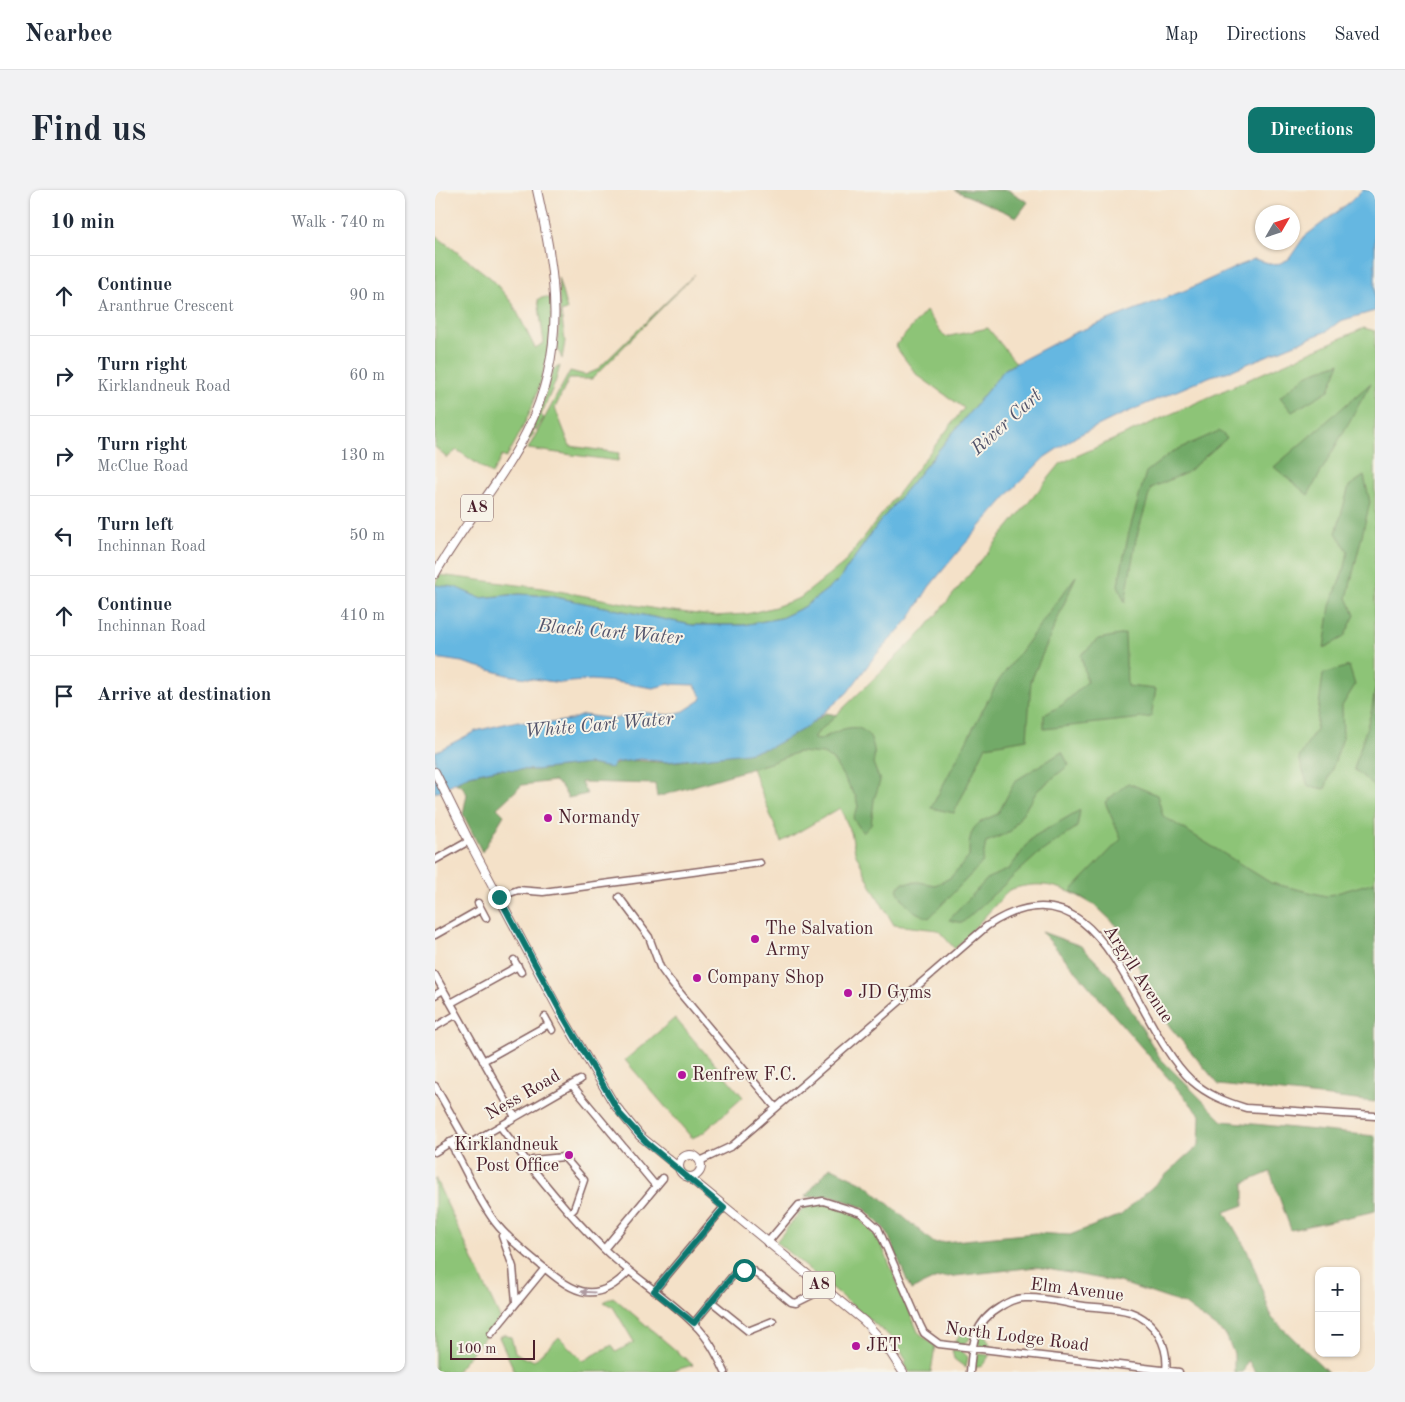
<!DOCTYPE html>
<meta charset="utf-8">
<style>
body{margin:0;font-family:"Old Standard TT",serif;background:#f2f2f3;color:#1f2937}
.controls{position:absolute;right:15px;bottom:15px;display:grid;overflow:hidden;border-radius:10px;box-shadow:0 1px 4px #0004}
.controls button{width:45px;height:45px;display:grid;place-items:center;padding:0;border:0;border-bottom:1px solid #e0e1e3;background:#fff;color:#1f2937;font:25px sans-serif}
.compass{position:absolute;left:820px;top:15px;width:45px;height:45px;border-radius:50%;background:#fff;box-shadow:0 1px 4px #0004;rotate:51deg}
.scale{position:absolute;left:15px;bottom:12px;width:85px;box-sizing:border-box;padding-left:5px;border:2px solid #4a1f2b;border-top:0;font-size:14px;line-height:18px;white-space:nowrap;color:#4a1f2b;-webkit-text-stroke:4px #f7f3e8;paint-order:stroke}
.stop{position:absolute;width:15px;height:15px;margin:-11px;border:4px solid #0f766e;border-radius:50%;background:#fff}
.stop.end{background:#0f766e;border-color:#fff;box-shadow:0 1px 5px #0008}
.list{margin:0;padding:0;list-style:none}
h2{display:flex;justify-content:space-between;align-items:center;height:65px;margin:0;padding:0 20px;font-size:21px}
h2 small{font-size:16px;font-weight:400;color:#747a83}
.list li{display:grid;grid-template-columns:32px 1fr auto;gap:15px;align-items:center;box-sizing:border-box;height:80px;padding:0 20px;border-top:1px solid #e0e1e3}
.list b{display:block;font-size:19px;white-space:nowrap}
.list p{margin:0;font-size:16px;white-space:nowrap;color:#747a83}
.list em{font-size:16px;font-style:normal;color:#747a83}
.icon{flex:none;width:28px;height:28px;fill:none;stroke:currentColor;stroke-width:2;stroke-linecap:round;stroke-linejoin:round}
.map{position:relative;flex:none;width:940px;height:1182px;overflow:hidden;border-radius:10px}
header{display:flex;align-items:center;gap:30px;box-sizing:border-box;height:70px;padding:0 25px;background:#fff;border-bottom:1px solid #e0e1e3}
header strong{font-size:24px}
nav{display:flex;gap:28px;margin-inline-start:auto;font-size:18px}
.intro{display:flex;align-items:center;justify-content:space-between;box-sizing:border-box;height:120px;padding:0 30px}
h1{margin:0;font-size:35px}
.button{padding:12px 22px;border-radius:10px;background:#0f766e;color:#fff;font-size:18px;font-weight:700}
main{display:flex;gap:30px;padding:0 30px}
aside{flex:1;background:#fff;border-radius:10px;box-shadow:0 1px 4px #0004}
.map>svg:first-child{display:block}
</style>
<header>
<strong>Nearbee</strong>
<nav><a>Map</a><a>Directions</a><a>Saved</a></nav>
</header>
<div class="intro"><h1>Find us</h1><a class="button">Directions</a></div>
<main>
<aside>
<h2>10 min<small>Walk · 740 m</small></h2>
<ul class="list">
<li><svg class="icon" aria-label="ahead" viewBox="0 0 24 24"><path d="M12 20V5M6 11l6-6 6 6"/></svg><div><b>Continue</b><p>Aranthrue Crescent</p></div><em>90 m</em></li>
<li><svg class="icon" aria-label="right" viewBox="0 0 24 24"><path d="M7 20v-9h11M14 6l5 5-5 5"/></svg><div><b>Turn right</b><p>Kirklandneuk Road</p></div><em>60 m</em></li>
<li><svg class="icon" aria-label="right" viewBox="0 0 24 24"><path d="M7 20v-9h11M14 6l5 5-5 5"/></svg><div><b>Turn right</b><p>McClue Road</p></div><em>130 m</em></li>
<li><svg class="icon" aria-label="left" viewBox="0 0 24 24"><path d="M17 20v-9H6M10 6l-5 5 5 5"/></svg><div><b>Turn left</b><p>Inchinnan Road</p></div><em>50 m</em></li>
<li><svg class="icon" aria-label="ahead" viewBox="0 0 24 24"><path d="M12 20V5M6 11l6-6 6 6"/></svg><div><b>Continue</b><p>Inchinnan Road</p></div><em>410 m</em></li>
<li><svg class="icon" aria-label="arrive" viewBox="0 0 24 24"><path d="M6 21V4h12l-3 4 3 4H6"/></svg><div><b>Arrive at destination</b></div></li>
</ul>
</aside>
<div class="map">
<svg width="940" height="1182" viewBox="0 0 940 1182">
<rect width="100%" height="100%" fill="#f7f3e8"/>
<filter id="ink" filterUnits="userSpaceOnUse"><feTurbulence type="fractalNoise" baseFrequency=".02" numOctaves="2"/><feDisplacementMap in="SourceGraphic" scale="10" xChannelSelector="R" yChannelSelector="G"/><feConvolveMatrix kernelMatrix="1 2 1 2 8 2 1 2 1" color-interpolation-filters="sRGB"/></filter>
<filter id="wash" filterUnits="userSpaceOnUse"><feTurbulence type="fractalNoise" baseFrequency=".0096" numOctaves="4" result="noise"/><feDisplacementMap in="SourceGraphic" scale="20" xChannelSelector="R" yChannelSelector="G"/><feGaussianBlur stdDeviation="1.12" result="paint"/><feColorMatrix in="noise" values="0 0 0 0 0 0 0 0 0 0 0 0 0 0 0 0 0 1.4 0 .05"/><feComposite in="paint" operator="in"/></filter>
<g filter="url(#wash)">
<rect width="100%" height="100%" fill="#f4e1c8"/>
<!-- green -->
<path fill="#8dc477" stroke="#6c7251" d="M0 45 57 89 78 114 100 158 109 153 103 109 111 107 116 109C120 165 100 220 71 268L67 266 57 284 22 260 12 268 0 257Z
M260 84 157 189H134L120 218 135 256 184 263 183 271 93 259 135 181 150 185 162 180Z
M123 87 132 120 126 122 130 151 127 169 122 157 125 124Z
M491 121 510 147 553 138 581 173 570 179 443 334 403 391 369 417 346 428 308 435H257L115 406 84 404 45 408 20 398 0 395 4 385 107 398 221 419 279 426 312 424 340 417 365 408 409 373 529 218 482 185 460 156Z
M929 138 940 141V711L662 717C632 698 609 688 574 700L520 759 503 740 459 735 436 696 420 662 416 642 405 618 346 652 317 578 363 562 488 441 626 273Z
M125 176 120 193 106 225 109 228 101 240 98 239 97 242 99 243 79 272 104 224 118 180Z
M240 828 308 907 268 943 257 948 190 870Z
M0 988 65 1128 21 1182H0Z
M385 1013C413 1017 431 1030 446 1054L483 1142 500 1156 496 1182H474L470 1174 471 1170 458 1149 341 1052 369 1017Z
M178 1107 258 1175 233 1182H80L64 1147 70 1144 76 1147 80 1162 92 1170 93 1168 99 1171 124 1147 148 1171 177 1155 181 1162 199 1152 178 1117 169 1112Z
M537 1140 534 1150 528 1155 518 1154 526 1143Z
M546 1142 552 1148 556 1157 545 1156 542 1151Z
M517 1160 527 1161 533 1167 531 1178 519 1169Z
M544 1164 555 1165 547 1176 539 1178 540 1167Z"/>
<!-- forest -->
<path fill="#72aa68" stroke="#5e644a" d="M519 0H573L593 12 582 27Z
M905 173 894 200 857 222 845 207 873 184Z
M936 193 873 305 839 277Z
M784 241 792 248 751 283 716 298 701 349 690 413 683 395 694 342 711 282 737 262Z
M929 286 935 312 912 408 920 425 909 447 889 458 895 416 910 377 913 361 901 343 914 296Z
M641 386 596 491 592 549 551 556 519 623 496 618 562 493Z
M690 444 692 496 721 499 716 527 609 539V525L627 515 652 492 646 465 663 449Z
M914 476 920 495 907 516 908 548 890 599 873 596 864 568 881 539 888 484Z
M940 499V597L919 579 936 523Z
M391 523 402 525 379 546V549L384 550C393 546 404 539 414 538 434 534 443 558 438 573L445 591 439 610 436 635 428 643 418 628 423 617 421 607 398 570 388 564 363 562 335 573 222 607 220 594 146 592 152 604 133 608 126 596 119 591 87 595 62 618 69 625 47 662 28 624 32 604 27 596 20 593 35 585 62 579 100 580 154 574 176 577C192 566 213 573 231 572 243 572 255 569 266 568 321 562 345 557 391 523Z
M627 562 634 575 603 600 575 642 551 652 547 673 494 728C477 722 470 716 462 699L467 693 484 692 500 695 515 688 534 667C534 639 537 634 563 624L580 591Z
M693 593 722 605 728 626 836 693 891 706 940 692V912L784 895 735 837 682 736 662 717 636 701 686 649 670 612Z
M645 620 642 637 603 664 527 733 514 730 553 688 574 679 598 647Z
M607 742 646 756 675 785 725 868 788 931 940 946V1021L856 1040 835 982 809 993V1015L790 1022 815 1066 837 1128 893 1182H820L813 1170 808 1182H799V1164L791 1145 749 1114 684 1092 601 1077 502 1088 476 1100 452 1042 429 1018 398 1006 370 1007 395 977 430 994 499 1053 600 1043 635 1045 686 1025 764 955 765 925Z"/>
<!-- water -->
<path fill="#65b7e1" stroke="#586b86" d="M927 0H940V121L905 131 892 141 795 181 776 186 679 228 642 246 610 267 579 298 522 363 494 397 475 428 440 466 412 503 372 537 336 557 312 563 232 572 205 569 180 573 176 578 154 574 100 580 62 579 34 585 0 603V562L41 541 65 535 83 531 102 535 135 530 148 525 179 529 206 522 235 525 249 521 266 510 267 507 260 495 234 494 218 498 181 492 156 490 126 493 72 485 27 472 0 468V395L20 397 45 408 84 404 115 406 257 435H308L346 428 369 417 403 391 443 334 570 179 639 143 751 100 819 69 841 75 854 69 869 47 915 12Z"/>
</g>
<g filter="url(#ink)">
<g fill="none" stroke-linecap="round" stroke-linejoin="round">
<!-- minor casing -->
<g stroke="#866362" stroke-width="9">
<path id="minor" d="M0 670 34 651
M64 707 83 700 108 702 325 673
M184 707 214 747 225 777 235 791 341 918
M43 713 51 728
M0 745 46 719
M79 770 86 782
M0 785 80 927
M0 805 8 800
M16 813 83 776
M110 827 117 840
M0 837 22 824
M48 871 114 834
M137 895 220 995
M0 896 33 954
M65 936C96 978 130 1021 168 1058 196 1086 232 1106 259 1134 273 1147 282 1165 290 1182
M15 952C30 978 42 1008 60 1032 71 1047 87 1059 101 1071 134 1099 158 1120 194 1081
M0 962 28 945
M20 962 145 890
M265 971 297 956 552 736C670 659 695 834 757 891 773 905 791 912 811 918L940 926
M93 974 98 970 129 967 149 990 139 1019 135 1023
M69 1043 67 1046 78 1077 81 1112
M332 1053 364 1015 388 1011 426 1023 443 1038 485 1135 489 1143 504 1154 744 1182
M169 1059 228 988
M219 1101 289 1017
M277 1112 313 1141 338 1131
M259 1133 299 1084 309 1080H317L356 1112 361 1113 379 1104
M56 1144 110 1078
M535 1182C537 1154 539 1132 565 1117 573 1112 580 1108 590 1108 607 1107 626 1112 642 1115 659 1118 680 1117 695 1122 721 1131 734 1156 731 1182"/>
</g>
<!-- major casing -->
<g stroke="#866362" stroke-width="10">
<path id="major" d="M0 384C28 335 67 291 92 241 133 158 121 86 102 0
M0 582 34 651 127 826 179 914 205 946 243 977
M244 976a11 11 0 1 1 22 0a11 11 0 1 1-22 0Z
M255 988 429 1131 450 1154 468 1182"/>
</g>
<!-- minor -->
<use href="#minor" stroke="#fff" stroke-width="6"/>
<!-- major -->
<use href="#major" stroke="#fff" stroke-width="8"/>
</g>
<!-- one-way arrows -->
<defs><path id="oneway-solid" d="M-6-.8H1V-3.2L6.5 0L1 3.2V.8H-6Z" transform="scale(1.25)"/></defs>
<use fill="#ae9aa0" href="#oneway-solid" transform="translate(153 1102) rotate(-177)"/>
</g>
<g fill="none" stroke-linecap="round" stroke-linejoin="round" filter="url(#ink)">
<!-- route -->
<path stroke="#0f766e" stroke-width="6" d="M64 707 128 826 185 924 212 953 289 1018 219 1101 259 1133 299 1084 309 1080"/>
</g>
<!-- markers -->
<g fill="#b5179e" stroke="#f7f3e8" stroke-width="2">
<circle cx="113" cy="628" r="5"/>
<circle cx="320" cy="749" r="5"/>
<circle cx="262" cy="788" r="5"/>
<circle cx="413" cy="803" r="5"/>
<circle cx="247" cy="885" r="5"/>
<circle cx="134" cy="965" r="5"/>
<circle cx="421" cy="1156" r="5"/>
</g>
<g text-anchor="middle" dominant-baseline="central" stroke-width="4" stroke-linejoin="round" paint-order="stroke">
<!-- shield labels -->
<g fill="#f7f3e8" stroke="#7e5f64" stroke-width="1">
<rect x="26" y="304.5" width="32" height="27" rx="4"/>
<rect x="368" y="1081.5" width="32" height="27" rx="4"/>
</g>
<g font-size="16" font-weight="bold" fill="#4a1f2b">
<text x="42" y="318">A8</text>
<text x="384" y="1095">A8</text>
</g>
<!-- poi labels -->
<g font-size="18" fill="#4a1f2b" stroke="#f7f3e8" text-anchor="start">
<text x="123" y="628">Normandy</text>
<text x="330" y="739">The Salvation<tspan x="330" dy="21">Army</tspan></text>
<text x="272" y="788">Company Shop</text>
<text x="423" y="803">JD Gyms</text>
<text x="257" y="885">Renfrew F.C.</text>
<text x="124" y="955" text-anchor="end">Kirklandneuk<tspan x="124" dy="21">Post Office</tspan></text>
<text x="431" y="1156">JET</text>
</g>
<!-- street labels -->
<g font-size="18" fill="#4a1f2b" stroke="#f7f3e8">
<text transform="translate(703 784) rotate(57)">Argyll Avenue</text>
<text transform="translate(88 905) rotate(-30)">Ness Road</text>
<text transform="translate(642 1100) rotate(7)">Elm Avenue</text>
<text transform="translate(582 1147) rotate(7)">North Lodge Road</text>
</g>
<!-- water labels -->
<g font-size="19" font-style="italic" fill="#53546b" stroke="#f7f3e8">
<text transform="translate(572 233) rotate(-42)">River Cart</text>
<text transform="translate(175 443) rotate(5)">Black Cart Water</text>
<text transform="translate(164 536) rotate(-5)">White Cart Water</text>
</g>
</g>
</svg>
<div class="controls">
<button>+</button>
<button>−</button>
</div>
<svg class="compass" viewBox="-18 -18 36 36"><path d="M0-13l5 13h-10z" fill="#e53935"/><path d="M0 13l5-13h-10z" fill="#747a83"/></svg>
<div class="scale">100 m</div>
<div class="stop" style="left:309px;top:1080px"></div>
<div class="stop end" style="left:64px;top:707px"></div>
</div>
</main>
